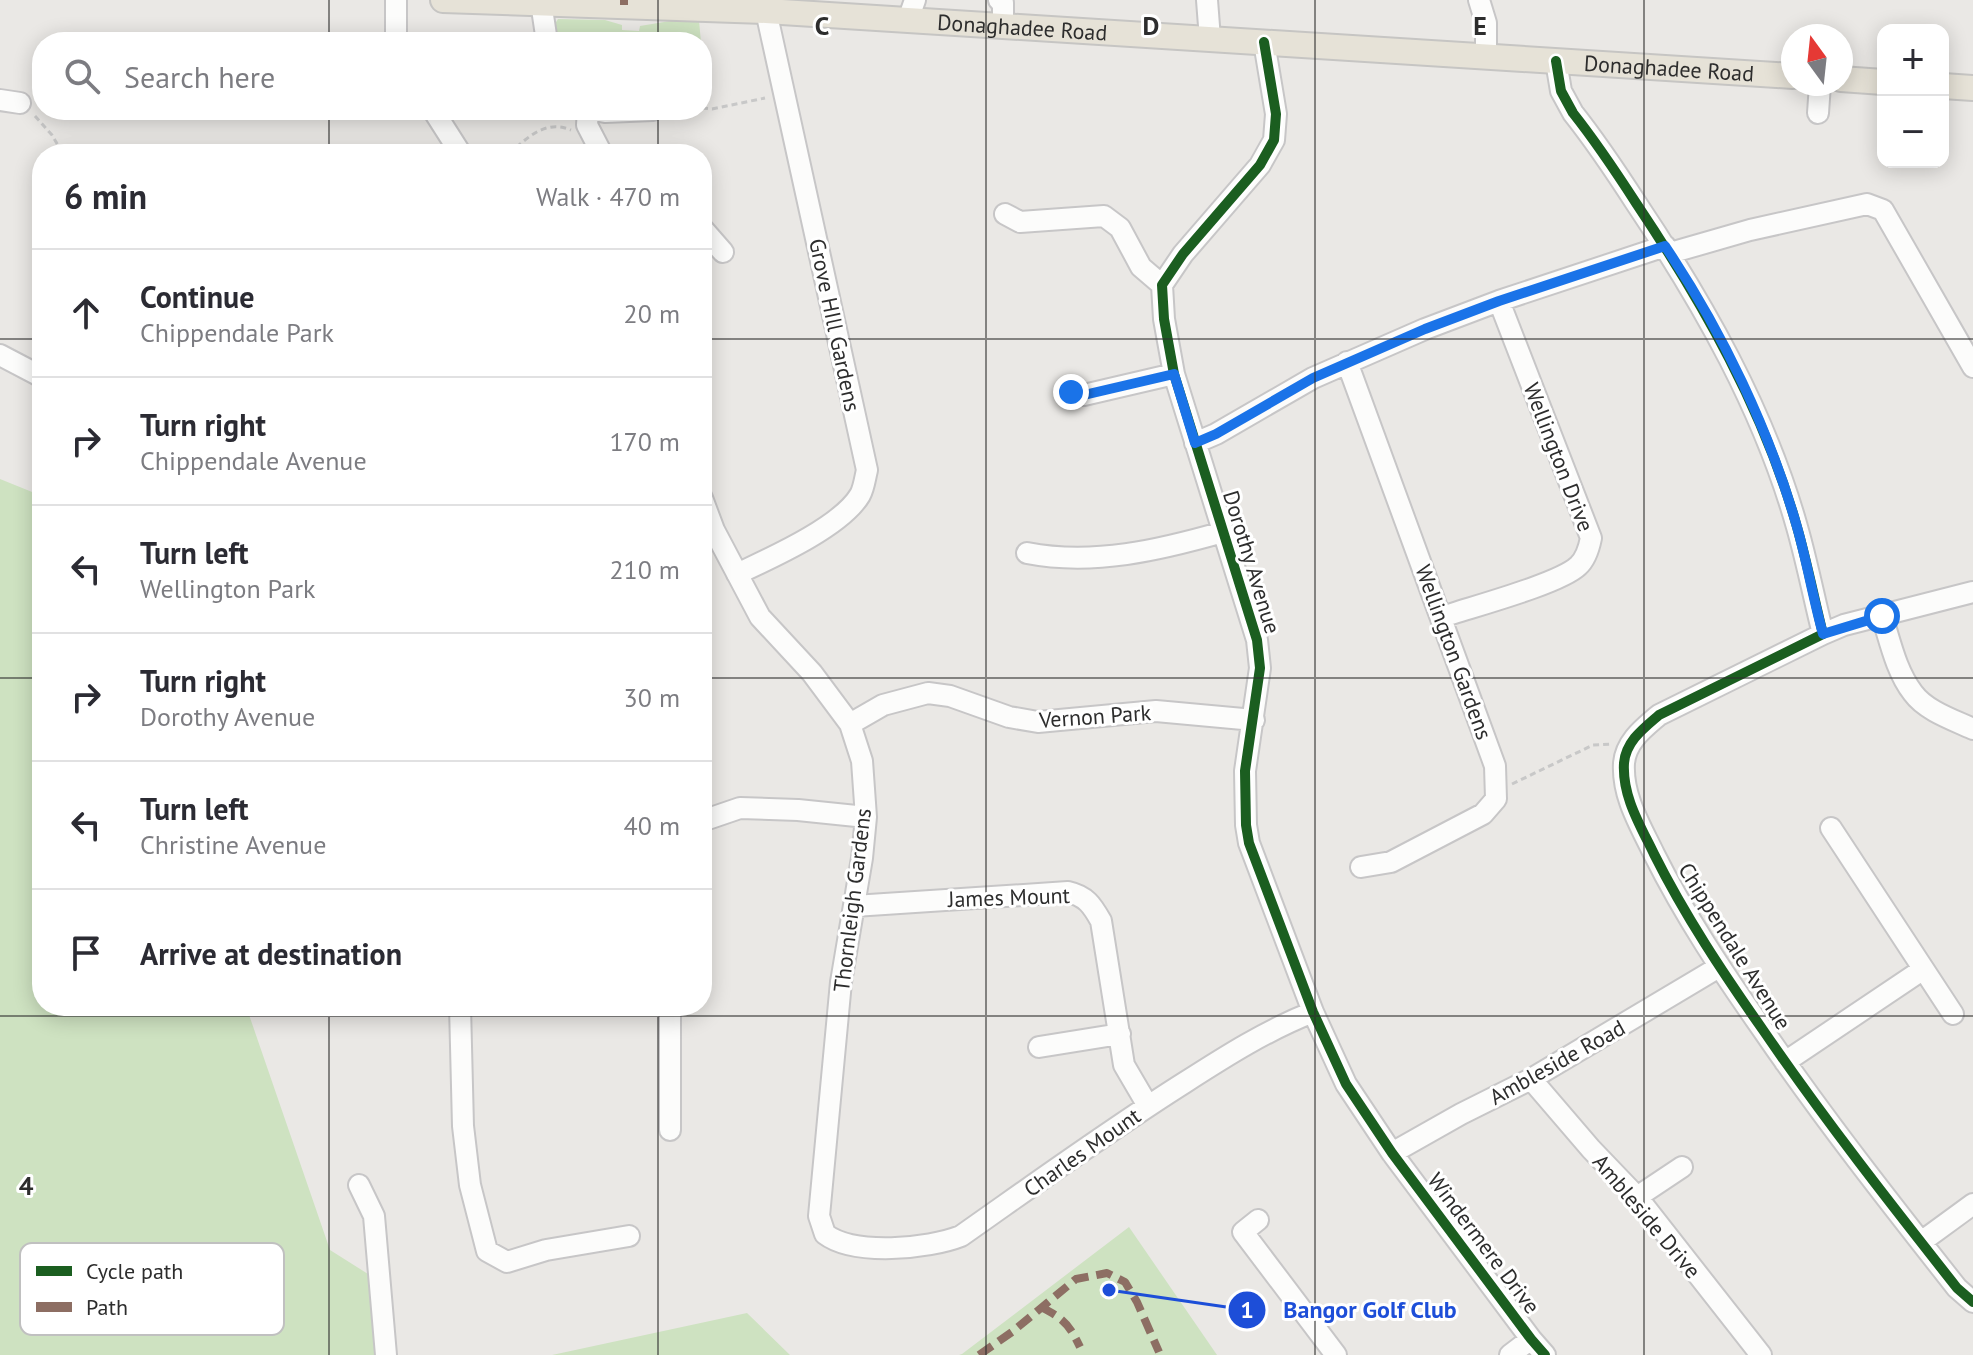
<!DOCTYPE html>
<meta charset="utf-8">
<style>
body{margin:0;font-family:"PT Sans",sans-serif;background:#f2f2f3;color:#2b2b33}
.controls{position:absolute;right:24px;top:24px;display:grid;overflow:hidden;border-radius:16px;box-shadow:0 4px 20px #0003}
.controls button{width:72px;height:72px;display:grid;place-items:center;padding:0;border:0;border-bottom:2px solid #e1e1e2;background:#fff;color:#2b2b33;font:40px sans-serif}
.compass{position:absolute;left:1781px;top:24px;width:72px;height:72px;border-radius:50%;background:#fff;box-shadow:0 4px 20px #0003;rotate:345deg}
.stop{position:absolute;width:24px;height:24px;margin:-18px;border:6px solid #1a73e8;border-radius:50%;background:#fff}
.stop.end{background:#1a73e8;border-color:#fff;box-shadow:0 2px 8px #0008}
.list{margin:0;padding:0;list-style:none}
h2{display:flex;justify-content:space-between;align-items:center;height:104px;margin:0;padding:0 32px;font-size:34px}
h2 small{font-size:26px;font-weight:400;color:#7c7c81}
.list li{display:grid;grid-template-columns:52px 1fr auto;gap:24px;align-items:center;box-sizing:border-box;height:128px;padding:0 32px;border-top:2px solid #e1e1e2}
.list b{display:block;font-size:30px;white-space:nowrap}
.list p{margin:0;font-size:26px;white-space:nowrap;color:#7c7c81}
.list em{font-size:26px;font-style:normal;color:#7c7c81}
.icon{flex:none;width:44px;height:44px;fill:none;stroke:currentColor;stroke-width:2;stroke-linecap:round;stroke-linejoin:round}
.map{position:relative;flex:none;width:1973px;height:1355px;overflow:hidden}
.search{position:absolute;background:#fff;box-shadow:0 4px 20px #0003;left:32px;top:32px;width:680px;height:88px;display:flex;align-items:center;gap:20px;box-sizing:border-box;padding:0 28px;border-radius:32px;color:#7c7c81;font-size:30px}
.panel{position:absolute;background:#fff;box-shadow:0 4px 20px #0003;left:32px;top:144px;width:680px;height:872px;border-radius:32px}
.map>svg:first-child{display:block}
</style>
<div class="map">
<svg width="1973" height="1355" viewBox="0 0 1973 1355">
<rect width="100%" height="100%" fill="#eae8e5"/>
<!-- green -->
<path fill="#cee2c1" d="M558 19 605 20 622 25V30L639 31 640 26 670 21H699L701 42H553V27Z
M0 479 42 496V1006H246L330 1250 387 1286 397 1355H0Z
M1129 1227 1217 1355H959L962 1354Z
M747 1313 790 1355H552Z"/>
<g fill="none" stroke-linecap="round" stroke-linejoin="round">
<!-- minor casing -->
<g stroke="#c7c6c7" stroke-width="24">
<path id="minor" d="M396 0V42
M999 0 1003 3V27
M1207 0 1210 39
M1479 0 1486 23V56
M541 2 547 42
M908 20 915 0
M1264 42 1276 114 1274 140 1260 165 1183 254 1162 285 1164 319 1174 374 1257 640 1260 668 1245 771 1246 825 1249 843 1313 1012 1346 1084 1392 1153 1531 1339 1545 1355
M1556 61 1561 91 1573 113C1596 142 1616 172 1636 203 1703 303 1764 410 1797 527 1807 562 1814 598 1823 634L1659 715C1644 728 1626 741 1624 763 1622 796 1640 825 1654 854 1685 916 1723 973 1763 1030 1824 1119 1890 1203 1957 1288L1973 1302
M0 100 20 103
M433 110 461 154
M588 110 587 125 602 154
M594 110 605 112 653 110
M1818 113 1820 84
M1005 214 1020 222 1104 216 1120 228 1141 267 1162 285
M702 228 723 252
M1670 253 1750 230 1867 204 1883 210 1973 367
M0 355 42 377
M1347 362 1495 766 1496 799 1483 814 1391 862 1361 867
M1071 392 1084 395 1174 374
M1195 443 1216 434 1313 378 1425 329 1499 301 1665 246
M702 498 714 530 760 617 812 673 850 724 862 761 866 817 862 858 841 982 819 1216 825 1234C854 1256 928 1249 961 1236 1035 1184 1108 1131 1184 1083 1226 1056 1267 1030 1313 1012
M1027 553C1093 566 1160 550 1223 532
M737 574C771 558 841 527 860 495 864 488 865 478 867 470L766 11
M1882 616C1890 641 1896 671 1913 693 1926 711 1954 720 1973 729
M1442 617C1471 607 1559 584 1578 566 1586 559 1589 548 1591 538L1499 301
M1823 634 1844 625 1973 592
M850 724 883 705 928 693 950 696 1009 717 1038 722 1156 711 1254 720
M702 821 740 808 798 810 866 817
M1831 828 1953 1014
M854 906 1068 892C1086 896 1092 905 1101 921L1124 1065 1148 1106
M460 1006 463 1126 470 1185 487 1251 507 1262 546 1250 629 1236
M1039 1047 1120 1034
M1785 1062 1922 970
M1531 1079 1591 1149 1637 1197 1761 1355
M670 1130V1006
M1392 1153 1461 1114 1531 1079 1719 967
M359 1185 374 1216 386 1355
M1637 1197 1682 1167
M1258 1220 1243 1232 1336 1355
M1921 1242 1973 1204
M1510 1355 1531 1339"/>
</g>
<!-- major casing -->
<g stroke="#c6c5c3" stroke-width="28">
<g id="major">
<path id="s1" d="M443 0 766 11 1793 76"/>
<path d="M1841 79 1883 82"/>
<path d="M1943 86 1973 88"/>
</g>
</g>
<!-- path -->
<path stroke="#c8c8c8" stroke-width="3" stroke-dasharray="6 4" stroke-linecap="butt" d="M702 108 712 109 765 98
M35 116 52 135 63 154
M509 154C527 138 545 119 571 130
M1512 784 1593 745 1612 744"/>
<!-- minor -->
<use href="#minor" stroke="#fcfcfb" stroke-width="20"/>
<!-- major -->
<use href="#major" stroke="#e6e2d7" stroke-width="24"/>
<!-- quiet -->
<path stroke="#8d6e63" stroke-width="8" stroke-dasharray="16 8" stroke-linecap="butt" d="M624 5V0
M1041 1307C1064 1319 1069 1324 1080 1347
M979 1355 1012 1332 1076 1279 1107 1273 1125 1282 1137 1302 1159 1352"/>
<!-- cycleway casing -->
<g stroke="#fff" stroke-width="15">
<path id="cycleway" d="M1264 42 1276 114 1274 140 1260 165 1183 254 1162 285 1164 319 1174 374 1257 640 1260 668 1245 771 1246 825 1249 843 1313 1012 1346 1084 1392 1153 1531 1339 1545 1355
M1556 61 1561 91 1573 113C1596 142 1616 172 1636 203 1703 303 1764 410 1797 527 1807 562 1814 598 1823 634L1659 715C1644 728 1626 741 1624 763 1622 796 1640 825 1654 854 1685 916 1723 973 1763 1030 1824 1119 1890 1203 1957 1288L1973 1302"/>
</g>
<!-- cycleway -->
<use href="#cycleway" stroke="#1b5e20" stroke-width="10"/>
</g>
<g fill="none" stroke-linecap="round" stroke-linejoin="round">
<!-- route -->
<path stroke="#1a73e8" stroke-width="10" d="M1071 392 1084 395 1174 374 1195 443 1216 434 1313 378 1425 329 1499 301 1665 246C1722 331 1769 429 1797 527 1807 562 1813 598 1823 634L1882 616"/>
</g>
<!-- grid -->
<path fill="none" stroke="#2d2d2d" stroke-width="2" stroke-opacity="0.55" d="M329 0V42M658 0V42M986 0V1355M1315 0V1355M1644 0V1355M329 110V154M658 110V154M0 339H42M702 339H1973M0 678H42M702 678H1973M329 1006V1355M658 1006V1355M0 1016H1973"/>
<g text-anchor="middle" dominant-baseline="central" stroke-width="6" stroke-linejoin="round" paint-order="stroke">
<!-- street labels -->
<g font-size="22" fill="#2d2d2d" stroke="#fff">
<text stroke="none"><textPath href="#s1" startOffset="580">Donaghadee Road</textPath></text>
<text stroke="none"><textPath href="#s1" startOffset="1228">Donaghadee Road</textPath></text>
<text transform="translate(835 325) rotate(78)">Grove HIll Gardens</text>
<text transform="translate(1559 457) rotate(69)">Wellington Drive</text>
<text transform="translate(1252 562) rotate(73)">Dorothy Avenue</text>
<text transform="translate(1454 652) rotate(70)">Wellington Gardens</text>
<text transform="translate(1095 716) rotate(-4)">Vernon Park</text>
<text transform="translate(1009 897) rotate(-2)">James Mount</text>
<text transform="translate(852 900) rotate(-83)">Thornleigh Gardens</text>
<text transform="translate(1735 946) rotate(58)">Chippendale Avenue</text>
<text transform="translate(1557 1062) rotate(-29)">Ambleside Road</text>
<text transform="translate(1082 1152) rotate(-35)">Charles Mount</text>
<text transform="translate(1647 1216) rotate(50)">Ambleside Drive</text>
<text transform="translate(1484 1243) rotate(53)">Windermere Drive</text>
</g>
</g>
<!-- legend -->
<rect x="20" y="1243" width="264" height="92" rx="12" fill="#fff" stroke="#c0c0c0" stroke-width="2"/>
<rect x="36" y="1266" width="36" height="10" fill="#1b5e20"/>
<rect x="36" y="1302" width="36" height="10" fill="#8d6e63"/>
<g font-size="22" fill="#2d2d2d">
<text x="86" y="1279">Cycle path</text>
<text x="86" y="1315">Path</text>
</g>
<g font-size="26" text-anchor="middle" font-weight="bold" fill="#2d2d2d" stroke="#fff" stroke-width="6" stroke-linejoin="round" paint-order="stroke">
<text x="822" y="35">C</text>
<text x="1151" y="35">D</text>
<text x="1480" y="35">E</text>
<text x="26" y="1195">4</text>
</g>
<!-- callouts -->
<path fill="none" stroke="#1d4ed8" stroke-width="3" d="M1109 1290L1247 1310"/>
<g fill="#1d4ed8" stroke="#fff" stroke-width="3">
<circle cx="1109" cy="1290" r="8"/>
<circle cx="1247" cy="1310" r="20"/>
</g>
<g font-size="24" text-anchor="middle" font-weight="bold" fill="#fff">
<text x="1247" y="1318">1</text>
</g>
<g font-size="24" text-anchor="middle" font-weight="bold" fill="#1d4ed8" stroke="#fff" stroke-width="6" stroke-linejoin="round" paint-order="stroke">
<text x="1370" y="1318">Bangor Golf Club</text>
</g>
</svg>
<div class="controls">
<button>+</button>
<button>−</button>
</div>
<svg class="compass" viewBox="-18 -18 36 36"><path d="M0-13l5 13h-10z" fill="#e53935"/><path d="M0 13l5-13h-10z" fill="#7c7c81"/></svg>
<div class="stop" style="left:1882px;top:616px"></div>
<div class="stop end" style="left:1071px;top:392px"></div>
<div class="search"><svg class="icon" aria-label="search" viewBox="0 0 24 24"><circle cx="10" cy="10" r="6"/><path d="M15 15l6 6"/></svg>Search here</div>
<section class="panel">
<h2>6 min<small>Walk · 470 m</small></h2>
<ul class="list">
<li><svg class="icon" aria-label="ahead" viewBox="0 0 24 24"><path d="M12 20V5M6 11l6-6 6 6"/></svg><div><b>Continue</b><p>Chippendale Park</p></div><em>20 m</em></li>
<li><svg class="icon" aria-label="right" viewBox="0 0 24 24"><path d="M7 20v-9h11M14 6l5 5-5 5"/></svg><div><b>Turn right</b><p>Chippendale Avenue</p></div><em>170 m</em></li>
<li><svg class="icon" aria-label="left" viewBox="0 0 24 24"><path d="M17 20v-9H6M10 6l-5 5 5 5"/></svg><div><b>Turn left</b><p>Wellington Park</p></div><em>210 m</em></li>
<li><svg class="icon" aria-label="right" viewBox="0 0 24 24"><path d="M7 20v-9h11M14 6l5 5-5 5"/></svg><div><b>Turn right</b><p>Dorothy Avenue</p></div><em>30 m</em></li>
<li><svg class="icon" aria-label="left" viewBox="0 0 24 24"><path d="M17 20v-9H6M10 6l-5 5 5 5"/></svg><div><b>Turn left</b><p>Christine Avenue</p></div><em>40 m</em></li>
<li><svg class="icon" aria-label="arrive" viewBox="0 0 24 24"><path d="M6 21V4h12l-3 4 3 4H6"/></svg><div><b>Arrive at destination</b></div></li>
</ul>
</section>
</div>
